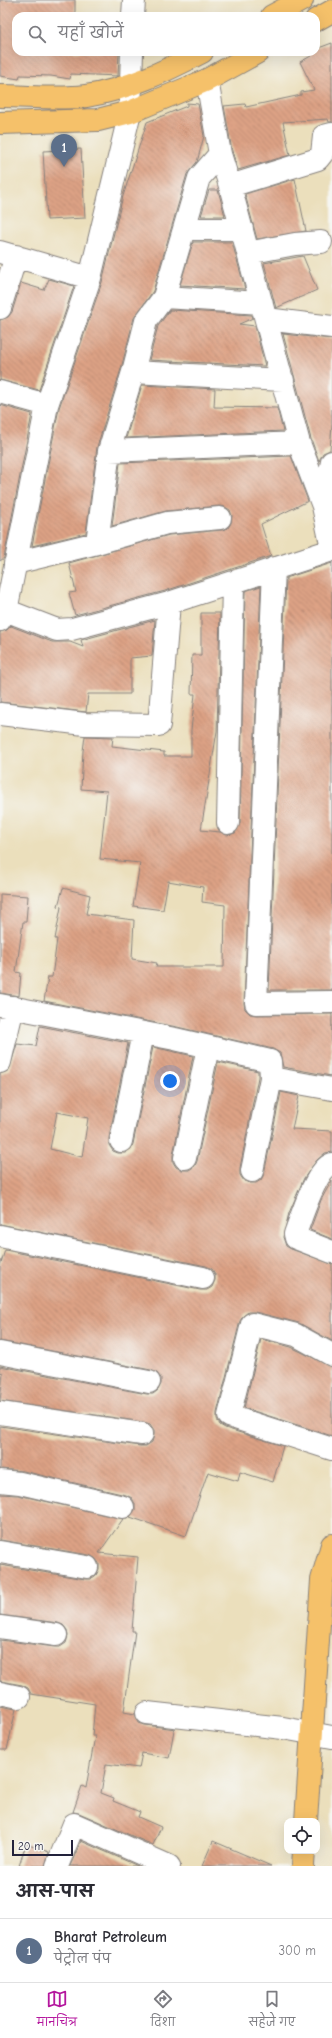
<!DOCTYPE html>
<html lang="hi">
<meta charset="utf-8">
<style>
:root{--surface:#fff;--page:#f2f2f3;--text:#2b2b33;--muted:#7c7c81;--line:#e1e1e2;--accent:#b5179e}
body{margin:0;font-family:"Comic Neue","Playpen Sans Deva",sans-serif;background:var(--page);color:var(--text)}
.controls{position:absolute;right:12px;bottom:12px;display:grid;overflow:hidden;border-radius:8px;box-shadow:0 4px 16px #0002}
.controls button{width:36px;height:36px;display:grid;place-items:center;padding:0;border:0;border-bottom:1px solid var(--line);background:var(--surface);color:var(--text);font:20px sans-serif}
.scale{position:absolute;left:12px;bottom:10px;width:61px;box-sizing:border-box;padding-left:4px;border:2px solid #22223b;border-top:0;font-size:11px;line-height:14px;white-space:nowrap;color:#22223b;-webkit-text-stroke:3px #f6f6f2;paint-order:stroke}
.you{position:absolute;left:170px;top:1081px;width:14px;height:14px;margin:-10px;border:3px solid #fff;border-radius:50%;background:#1a73e8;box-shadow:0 0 0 6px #1a73e833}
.badge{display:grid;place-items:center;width:26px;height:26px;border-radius:50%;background:var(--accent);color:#fff;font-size:13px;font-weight:700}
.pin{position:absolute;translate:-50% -33px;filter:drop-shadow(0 1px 2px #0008)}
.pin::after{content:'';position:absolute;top:21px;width:14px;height:12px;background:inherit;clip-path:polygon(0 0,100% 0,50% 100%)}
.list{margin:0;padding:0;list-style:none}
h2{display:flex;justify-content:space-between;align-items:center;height:52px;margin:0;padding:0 16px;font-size:17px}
h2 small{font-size:13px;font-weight:400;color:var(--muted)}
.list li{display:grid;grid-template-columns:26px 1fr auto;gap:12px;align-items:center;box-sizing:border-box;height:64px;padding:0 16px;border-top:1px solid var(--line)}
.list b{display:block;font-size:15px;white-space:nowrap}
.list p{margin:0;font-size:13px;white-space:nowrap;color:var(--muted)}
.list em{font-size:13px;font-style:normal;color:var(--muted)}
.icon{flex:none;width:22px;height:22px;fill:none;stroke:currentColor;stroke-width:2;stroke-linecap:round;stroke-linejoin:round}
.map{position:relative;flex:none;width:332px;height:1866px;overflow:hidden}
.search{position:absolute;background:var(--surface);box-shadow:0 4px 16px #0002;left:12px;right:12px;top:12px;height:44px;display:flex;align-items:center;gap:10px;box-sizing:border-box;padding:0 14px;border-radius:12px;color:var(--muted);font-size:15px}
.sheet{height:116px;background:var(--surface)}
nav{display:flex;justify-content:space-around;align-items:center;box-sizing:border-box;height:56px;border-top:1px solid var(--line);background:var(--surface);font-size:11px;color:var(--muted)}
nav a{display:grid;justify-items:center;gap:2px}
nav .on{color:var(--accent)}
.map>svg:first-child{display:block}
.building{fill:url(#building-back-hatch);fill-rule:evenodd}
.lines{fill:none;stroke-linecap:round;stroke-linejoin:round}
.minor-casing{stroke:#86807c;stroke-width:24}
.major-casing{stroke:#86807c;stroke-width:24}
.minor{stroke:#fff;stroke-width:22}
.major{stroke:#f5c16b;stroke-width:22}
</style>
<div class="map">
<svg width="332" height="1866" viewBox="0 0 332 1866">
<defs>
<pattern id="building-back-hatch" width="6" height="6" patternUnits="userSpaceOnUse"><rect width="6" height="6" fill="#dda285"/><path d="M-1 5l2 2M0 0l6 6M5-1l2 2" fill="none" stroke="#b3846e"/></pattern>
</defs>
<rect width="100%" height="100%" fill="#f6f6f2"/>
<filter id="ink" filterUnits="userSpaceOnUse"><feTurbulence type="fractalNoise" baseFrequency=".025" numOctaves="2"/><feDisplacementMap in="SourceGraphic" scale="8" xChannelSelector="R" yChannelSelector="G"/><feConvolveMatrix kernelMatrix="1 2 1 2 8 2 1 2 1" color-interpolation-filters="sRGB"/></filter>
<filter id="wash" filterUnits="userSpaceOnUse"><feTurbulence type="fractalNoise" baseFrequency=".012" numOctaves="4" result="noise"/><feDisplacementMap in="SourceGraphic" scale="16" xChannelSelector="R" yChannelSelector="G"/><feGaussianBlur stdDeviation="0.9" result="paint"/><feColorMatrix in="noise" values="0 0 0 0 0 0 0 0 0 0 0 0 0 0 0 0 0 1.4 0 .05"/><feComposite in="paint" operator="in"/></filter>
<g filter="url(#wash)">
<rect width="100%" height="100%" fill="#ebdfbc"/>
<g id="blocks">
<path class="building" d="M 0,0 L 75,0 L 75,16 L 16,16 L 16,52 L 119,52 L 118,76 L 71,74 L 70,79 L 51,76 L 20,75 L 19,79 L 0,76 Z
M 332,43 L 332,122 L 329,122 L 328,119 L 283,122 L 290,155 L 238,170 L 232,151 L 224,106 L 245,104 L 246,107 L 301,95 L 301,92 L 314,90 L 300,62 L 311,56 L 309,52 L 316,52 L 316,49 Z
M 187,103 L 198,104 L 204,136 L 197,162 L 187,174 L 153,291 L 134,318 L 121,369 L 97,447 L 86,533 L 32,546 L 59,408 L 102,282 L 123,196 L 147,122 L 187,106 Z
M 81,149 L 85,218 L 47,220 L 43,151 Z
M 295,179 L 306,231 L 257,239 L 245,194 Z
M 209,190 L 218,190 L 225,216 L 201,216 Z
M 193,242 L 232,242 L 245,289 L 180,285 Z
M 303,256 L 317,290 L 276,308 L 264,263 Z
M 49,279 L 74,286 L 39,390 L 0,380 L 0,320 L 8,317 L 12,312 L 21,283 L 44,290 Z
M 170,310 L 252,315 L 253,318 L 239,324 L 255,326 L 265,366 L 149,360 L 158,326 Z
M 283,334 L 332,339 L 332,425 L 330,450 L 323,453 L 319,461 L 311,439 Z
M 142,385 L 215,389 L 214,407 L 277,408 L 283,431 L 126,438 Z
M 0,405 L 32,414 L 4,558 L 0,561 Z
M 291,456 L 308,501 L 261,524 L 271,556 L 165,591 L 75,615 L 69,593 L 76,592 L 69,563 L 169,535 L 222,530 L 228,528 L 231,523 L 232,516 L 230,510 L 225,507 L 219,506 L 166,511 L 112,526 L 120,463 Z
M 332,563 L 332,990 L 269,990 L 286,578 Z
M 261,586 L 244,1003 L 245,1009 L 250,1014 L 256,1015 L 332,1014 L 331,1076 L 283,1067 L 280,1053 L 273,1049 L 177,1027 L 44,1001 L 48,977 L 52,977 L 57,939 L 55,939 L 61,907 L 58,906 L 63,888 L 90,895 L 86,914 L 134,920 L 132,959 L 157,963 L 156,967 L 224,967 L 225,905 L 202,902 L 203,887 L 168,881 L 163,910 L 133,906 L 140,863 L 100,859 L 107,791 L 81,789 L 83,751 L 85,736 L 113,737 L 112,746 L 164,752 L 164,756 L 191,756 L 191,730 L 195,694 L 191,694 L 192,655 L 201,655 L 201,613 L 220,613 L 217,731 L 201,830 L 220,832 L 227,835 L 235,833 L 240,823 L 245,591 Z
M 155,620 L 152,656 L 130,658 L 130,694 L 88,694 L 86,712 L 0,702 L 0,632 L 7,630 L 11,626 L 52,642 L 70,642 L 83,647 L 81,640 Z
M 0,894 L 28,896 L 26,922 L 23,922 L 16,972 L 21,973 L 19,996 L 0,993 Z
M 40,1026 L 128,1043 L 109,1138 L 109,1145 L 113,1151 L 118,1153 L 125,1153 L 131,1149 L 133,1144 L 153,1047 L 193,1056 L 173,1155 L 173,1162 L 176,1167 L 182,1170 L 189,1170 L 195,1166 L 197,1161 L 218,1062 L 258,1071 L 258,1077 L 240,1168 L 240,1175 L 244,1181 L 250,1183 L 256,1183 L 261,1180 L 264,1174 L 281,1092 L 299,1096 L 292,1129 L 332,1131 L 332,1152 L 325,1153 L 317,1160 L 304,1178 L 289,1213 L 283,1237 L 286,1246 L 291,1249 L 332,1264 L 332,1341 L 299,1323 L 255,1312 L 248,1312 L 243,1316 L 240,1321 L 217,1413 L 217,1420 L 220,1425 L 225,1428 L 283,1446 L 273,1482 L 240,1472 L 238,1481 L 208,1472 L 186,1536 L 130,1517 L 135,1510 L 135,1504 L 132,1498 L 126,1495 L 23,1471 L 0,1469 L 0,1426 L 140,1446 L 146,1446 L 152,1442 L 154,1435 L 154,1430 L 150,1424 L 144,1422 L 0,1401 L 3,1373 L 0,1372 L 0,1366 L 147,1394 L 153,1394 L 158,1390 L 161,1384 L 161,1378 L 157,1373 L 151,1370 L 0,1341 L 0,1266 L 5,1250 L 200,1290 L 207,1290 L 212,1287 L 215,1280 L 215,1274 L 212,1269 L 206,1266 L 0,1224 L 0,1074 L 9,1070 L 17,1044 L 36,1046 ZM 57,1112 L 88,1118 L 82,1157 L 50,1149 Z
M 332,1180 L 332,1239 L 310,1230 L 321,1200 Z
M 261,1339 L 291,1347 L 332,1367 L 332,1436 L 244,1408 Z
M 0,1494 L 18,1495 L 123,1519 L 99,1553 L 138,1557 L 132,1631 L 135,1631 L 124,1712 L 135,1714 L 139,1723 L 145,1725 L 176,1729 L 174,1730 L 169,1758 L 142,1753 L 139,1768 L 106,1764 L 101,1793 L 114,1798 L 113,1801 L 140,1812 L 138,1817 L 161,1827 L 153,1845 L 79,1813 L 73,1812 L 82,1786 L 86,1788 L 95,1736 L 92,1736 L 95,1704 L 31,1694 L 28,1688 L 22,1685 L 0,1681 L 0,1640 L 55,1647 L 60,1647 L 66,1643 L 68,1636 L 67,1630 L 63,1625 L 58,1623 L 0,1615 L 0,1565 L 85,1579 L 91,1579 L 96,1575 L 99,1569 L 99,1563 L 95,1558 L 89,1555 L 0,1540 Z
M 0,1706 L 16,1709 L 7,1750 L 0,1750 Z
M 81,1841 L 138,1866 L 70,1866 Z
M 213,1841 L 271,1866 L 202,1866 Z
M 26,1844 L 49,1852 L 45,1866 L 19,1866 Z"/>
</g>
</g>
<g filter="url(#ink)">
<use href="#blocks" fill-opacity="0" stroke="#86807c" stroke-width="1"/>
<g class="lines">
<defs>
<path id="minor" d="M 133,16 L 134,0
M 207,80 L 220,154 L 230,186 L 299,443 L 323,506 L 332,549
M 230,186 L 318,159 L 322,154 L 324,136 L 332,134
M 184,229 L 242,229
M 0,252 L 90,278
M 248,253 L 295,244 L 321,242
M 164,297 L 262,303
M 0,308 L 16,256
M 266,319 L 332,327
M 133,372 L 283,380
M 0,392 L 47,405
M 109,451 L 299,443
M 323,506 L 332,462
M 97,543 L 109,451 L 133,372 L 146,321 L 164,297 L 199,178 L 220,154
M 15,563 L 97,543 L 167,523 L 220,518
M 274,568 L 256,1003 L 332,1002
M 0,608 L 57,630 L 72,629 L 169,603 L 332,550
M 0,620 L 8,601 L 47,405 L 90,278 L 130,112 L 132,52
M 0,714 L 85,724 L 159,725 L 169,603
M 228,823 L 233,583
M 0,1005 L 175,1039 L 270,1061 L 271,1078 L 252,1171
M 0,1062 L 13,1007
M 271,1078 L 332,1089
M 121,1141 L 143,1033
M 185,1158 L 208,1047
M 332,1164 C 316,1169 301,1218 295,1234 L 296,1238 L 332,1252
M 0,1236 L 203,1278
M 0,1353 L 149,1382
M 332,1355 L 296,1335 L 252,1324 L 229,1416 L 332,1449
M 0,1413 L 142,1434
M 0,1481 L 20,1483 L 123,1507
M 0,1552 L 87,1567
M 0,1627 L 56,1635
M 0,1693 L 19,1697
M 147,1713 L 283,1728 L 332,1737
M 57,1866 L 74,1824 L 169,1866"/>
<path id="major" d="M 272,16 L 302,0
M 316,20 L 332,11
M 0,96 C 28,96 58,100 86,96 C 126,90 166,71 202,52
M 0,123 L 98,120 L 130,112 L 207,80 L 258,52
M 306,1821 L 322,1580 L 332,1545
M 303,1866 L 304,1851"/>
</defs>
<use href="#minor" class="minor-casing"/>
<use href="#major" class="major-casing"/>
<use href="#minor" class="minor"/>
<use href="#major" class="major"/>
</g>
</g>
</svg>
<div class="controls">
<button><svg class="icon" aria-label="locate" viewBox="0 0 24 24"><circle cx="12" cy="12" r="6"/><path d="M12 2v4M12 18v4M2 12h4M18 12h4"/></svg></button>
</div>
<div class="scale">20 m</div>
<div class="you"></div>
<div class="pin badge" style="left:64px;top:167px;background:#5c6f8a">1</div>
<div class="search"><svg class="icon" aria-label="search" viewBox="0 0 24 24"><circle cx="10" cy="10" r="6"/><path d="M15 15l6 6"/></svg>यहाँ खोजें</div>
</div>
<section class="sheet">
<h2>आस-पास<small></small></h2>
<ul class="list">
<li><span class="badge" style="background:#5c6f8a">1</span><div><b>Bharat Petroleum</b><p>पेट्रोल पंप</p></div><em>300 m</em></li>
</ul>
</section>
<nav>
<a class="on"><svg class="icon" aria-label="map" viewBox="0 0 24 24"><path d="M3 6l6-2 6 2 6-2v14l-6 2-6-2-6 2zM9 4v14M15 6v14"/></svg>मानचित्र</a>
<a><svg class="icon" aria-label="directions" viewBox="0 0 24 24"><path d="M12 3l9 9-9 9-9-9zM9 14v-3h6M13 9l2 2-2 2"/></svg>दिशा</a>
<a><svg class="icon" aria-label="saved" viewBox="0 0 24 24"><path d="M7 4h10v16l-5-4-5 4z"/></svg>सहेजे गए</a>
</nav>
